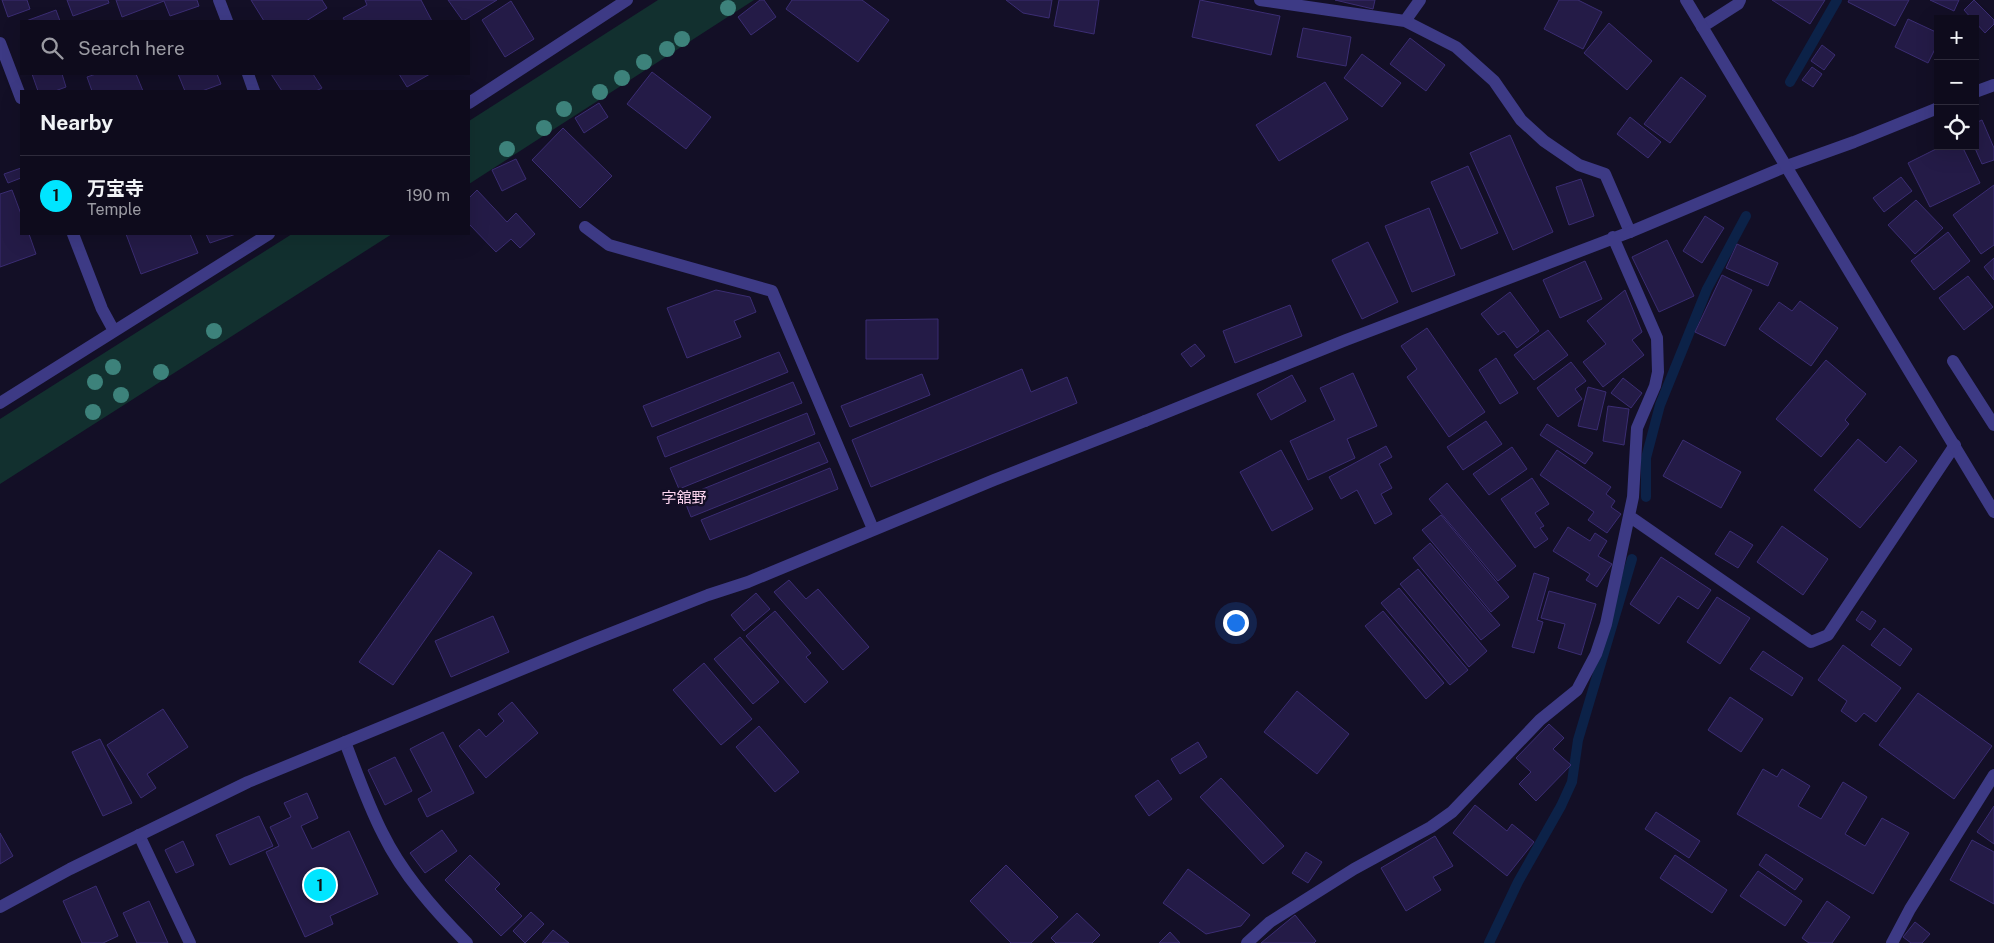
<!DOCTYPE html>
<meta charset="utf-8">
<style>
:root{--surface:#0e0b1c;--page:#1c1929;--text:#f1f3f6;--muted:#9b9ba3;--line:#2e2b3b;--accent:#00e5ff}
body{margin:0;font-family:"Public Sans","Noto Sans JP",sans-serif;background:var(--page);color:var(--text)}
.controls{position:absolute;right:15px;top:15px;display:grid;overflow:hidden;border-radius:0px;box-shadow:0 5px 20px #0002}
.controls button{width:45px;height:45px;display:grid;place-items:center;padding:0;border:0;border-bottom:1px solid var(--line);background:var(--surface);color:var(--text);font:25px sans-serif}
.you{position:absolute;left:1235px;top:622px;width:18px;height:18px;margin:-12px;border:4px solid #fff;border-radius:50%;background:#1a73e8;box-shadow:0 0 0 8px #1a73e833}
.badge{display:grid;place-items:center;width:32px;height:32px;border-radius:50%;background:var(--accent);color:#111;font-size:16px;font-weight:700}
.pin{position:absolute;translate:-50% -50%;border:2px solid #fff;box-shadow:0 1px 5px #0006}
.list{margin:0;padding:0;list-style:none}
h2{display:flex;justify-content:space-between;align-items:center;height:65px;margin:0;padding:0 20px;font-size:21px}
h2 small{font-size:16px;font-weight:400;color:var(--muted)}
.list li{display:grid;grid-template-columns:32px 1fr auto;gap:15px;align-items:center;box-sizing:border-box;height:80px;padding:0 20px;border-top:1px solid var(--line)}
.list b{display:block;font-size:19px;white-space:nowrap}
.list p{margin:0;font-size:16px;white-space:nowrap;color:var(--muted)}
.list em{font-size:16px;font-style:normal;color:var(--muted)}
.icon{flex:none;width:28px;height:28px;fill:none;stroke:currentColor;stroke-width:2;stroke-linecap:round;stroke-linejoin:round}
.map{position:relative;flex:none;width:1994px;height:943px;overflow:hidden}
.search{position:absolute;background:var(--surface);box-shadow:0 5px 20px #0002;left:20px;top:20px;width:450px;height:55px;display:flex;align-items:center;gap:12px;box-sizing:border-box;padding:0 18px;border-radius:0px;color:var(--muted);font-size:19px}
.panel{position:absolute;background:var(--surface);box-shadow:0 5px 20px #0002;left:20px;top:90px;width:450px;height:145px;border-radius:0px}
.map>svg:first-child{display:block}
.green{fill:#12302f}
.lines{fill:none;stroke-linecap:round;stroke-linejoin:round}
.stream{stroke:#0c2248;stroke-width:10}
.building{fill:#241b47;stroke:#3b2d73}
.service{stroke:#3d3a85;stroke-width:12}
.minor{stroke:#3d3a85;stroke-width:12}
.tertiary{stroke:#3d3a85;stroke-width:12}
.tree{fill:#3d827b}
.labels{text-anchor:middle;stroke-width:5;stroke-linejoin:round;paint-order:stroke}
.quarter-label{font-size:15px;fill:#ffd6f0;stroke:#130f26}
</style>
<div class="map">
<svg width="1994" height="943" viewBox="0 0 1994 943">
<rect width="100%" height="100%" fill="#130f26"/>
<path class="green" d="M 658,0 L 754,0 L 469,184 L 469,121 Z
M 292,234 L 392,234 L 0,484 L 0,419 Z"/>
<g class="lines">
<path class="stream" d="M 1790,82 L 1837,0
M 1646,497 L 1646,458 L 1660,405 L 1707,289 L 1746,216
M 1489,943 L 1518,882 L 1561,806 L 1572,782 L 1578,740 L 1632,559"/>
</g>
<path class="building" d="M 2,0 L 27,0 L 30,9 L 8,17 Z
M 67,0 L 108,0 L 109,3 L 73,16 Z
M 116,0 L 197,0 L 199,6 L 170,16 L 164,1 L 122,17 Z
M 251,0 L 322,0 L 327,8 L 306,21 L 264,21 Z
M 365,0 L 421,0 L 432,21 L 345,21 L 343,18 L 367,5 Z
M 448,0 L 497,0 L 463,21 Z
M 760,0 L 764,0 L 776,17 L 751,35 L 738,17 Z
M 792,0 L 862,0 L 889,20 L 858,62 L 786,9 Z
M 1006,0 L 1052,0 L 1049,18 L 1023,13 Z
M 1059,0 L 1099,0 L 1094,34 L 1054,26 Z
M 1200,0 L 1280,16 L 1271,55 L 1192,37 Z
M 1335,0 L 1375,0 L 1373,9 Z
M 1559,0 L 1578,0 L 1602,12 L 1583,49 L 1544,29 Z
M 1772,0 L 1825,0 L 1810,24 Z
M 1849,0 L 1909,0 L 1895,26 L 1848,2 Z
M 1930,0 L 1959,0 L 1954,11 Z
M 1974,0 L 1994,20 L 1994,24 L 1985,33 L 1975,22 L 1975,19 L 1972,19 L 1964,10 Z
M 511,1 L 534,39 L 505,57 L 482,20 Z
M 56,10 L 60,21 L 26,21 Z
M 1908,19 L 1938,33 L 1938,43 L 1928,63 L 1895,47 Z
M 1609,23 L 1652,61 L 1627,90 L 1584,53 Z
M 1303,28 L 1351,37 L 1346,66 L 1297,57 Z
M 1410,38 L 1445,65 L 1426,91 L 1390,64 Z
M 1822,45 L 1835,55 L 1824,70 L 1811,61 Z
M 1362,54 L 1401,83 L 1382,107 L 1344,78 Z
M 1812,67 L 1822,74 L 1813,87 L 1802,80 Z
M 652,72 L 711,117 L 686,149 L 627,104 Z
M 32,74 L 62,74 L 66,87 L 55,91 L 38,91 Z
M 96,74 L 136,74 L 143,91 L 92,91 L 87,77 Z
M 178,74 L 217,74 L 221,84 L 202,91 L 185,91 Z
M 271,74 L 313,74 L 322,88 L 316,91 L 282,91 Z
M 399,74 L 430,74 L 407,87 Z
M 1681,77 L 1706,96 L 1670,143 L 1644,124 Z
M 1325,82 L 1348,119 L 1279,161 L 1256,125 Z
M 599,103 L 608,117 L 584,133 L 575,118 Z
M 1630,117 L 1661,142 L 1648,158 L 1617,134 Z
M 1982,120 L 1994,148 L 1994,160 L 1982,164 L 1974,146 L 1975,123 Z
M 563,128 L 612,176 L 580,208 L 532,160 Z
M 1510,135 L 1553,232 L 1513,250 L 1470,153 Z
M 1942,146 L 1962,146 L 1980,183 L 1930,207 L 1908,163 Z
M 516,159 L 526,179 L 502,191 L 492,170 Z
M 1468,166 L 1498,233 L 1461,249 L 1431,182 Z
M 21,168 L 21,178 L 8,183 L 4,174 Z
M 1901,177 L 1912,191 L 1884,212 L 1873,198 Z
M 1581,179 L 1594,216 L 1569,225 L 1556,187 Z
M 1994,185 L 1994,245 L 1981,254 L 1953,215 Z
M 12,190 L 21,214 L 21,234 L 29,234 L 36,254 L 0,267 L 0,194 Z
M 477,190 L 507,222 L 516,213 L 535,234 L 520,248 L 511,239 L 496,252 L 469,224 L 469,198 Z
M 1916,200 L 1943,228 L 1915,254 L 1888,225 Z
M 1429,208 L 1455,275 L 1412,292 L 1385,226 Z
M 1705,216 L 1724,228 L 1702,263 L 1683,251 Z
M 1948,232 L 1970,261 L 1934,290 L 1911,261 Z
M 126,234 L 190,234 L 198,253 L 141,274 Z
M 206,234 L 236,234 L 210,243 Z
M 1667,240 L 1694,296 L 1659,312 L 1632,257 Z
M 1368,242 L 1398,302 L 1362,319 L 1332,260 Z
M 1737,244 L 1778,263 L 1768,286 L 1726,268 Z
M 1994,258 L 1994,280 L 1984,267 Z
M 1585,261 L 1602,299 L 1560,318 L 1543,280 Z
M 1722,275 L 1752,290 L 1725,346 L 1695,332 Z
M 1968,276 L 1993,307 L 1964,330 L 1939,298 Z
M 716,290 L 750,297 L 756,312 L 734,321 L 741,337 L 687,358 L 667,308 Z
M 1625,290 L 1642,332 L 1632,340 L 1644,355 L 1603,387 L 1583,362 L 1606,344 L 1587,321 Z
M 1510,292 L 1539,331 L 1517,348 L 1504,331 L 1498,335 L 1481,314 Z
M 1800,301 L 1838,328 L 1811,366 L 1759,329 L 1779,302 L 1792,311 Z
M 1290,305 L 1302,336 L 1235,363 L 1223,331 Z
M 938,319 L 938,359 L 866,359 L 866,320 Z
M 1427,328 L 1485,412 L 1449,437 L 1407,377 L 1417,369 L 1401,346 Z
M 1548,330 L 1568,355 L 1534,380 L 1514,355 Z
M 1195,344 L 1205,356 L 1191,367 L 1181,354 Z
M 779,352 L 788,372 L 652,427 L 643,406 Z
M 1496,358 L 1518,393 L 1500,404 L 1479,370 Z
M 1826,360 L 1866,394 L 1845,420 L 1849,424 L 1821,457 L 1776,419 Z
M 1571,362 L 1586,381 L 1575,389 L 1582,399 L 1558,417 L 1537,388 Z
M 1022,369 L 1031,392 L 1067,377 L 1077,403 L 871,487 L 852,440 Z
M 1353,373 L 1377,426 L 1347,439 L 1355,458 L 1308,480 L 1290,441 L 1335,420 L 1320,388 Z
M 922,374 L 930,395 L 850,427 L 841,406 Z
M 1292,375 L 1306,401 L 1271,420 L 1257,394 Z
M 1623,378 L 1642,393 L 1631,408 L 1611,393 Z
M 793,382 L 802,403 L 665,457 L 657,437 Z
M 1588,387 L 1606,392 L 1597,430 L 1578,426 Z
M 1608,406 L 1629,409 L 1624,445 L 1603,441 Z
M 807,413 L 815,434 L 679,489 L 670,468 Z
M 1486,421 L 1502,444 L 1463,470 L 1447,447 Z
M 1547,424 L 1593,453 L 1585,464 L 1540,435 Z
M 1858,439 L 1886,463 L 1900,446 L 1917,461 L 1860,528 L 1814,490 Z
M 1683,440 L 1741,472 L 1721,508 L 1663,476 Z
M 819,442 L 828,462 L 691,517 L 683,497 Z
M 1386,446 L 1392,457 L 1379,464 L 1392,488 L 1381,494 L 1392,514 L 1375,524 L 1357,490 L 1341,499 L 1329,477 Z
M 1512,447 L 1527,469 L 1489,495 L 1473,474 Z
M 1281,450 L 1313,509 L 1272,531 L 1240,472 Z
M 1557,450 L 1611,487 L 1606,494 L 1615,501 L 1611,507 L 1621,514 L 1607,533 L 1588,520 L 1594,512 L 1540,475 Z
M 830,468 L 838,489 L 710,540 L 701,520 Z
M 1532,478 L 1549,504 L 1535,513 L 1544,526 L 1540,528 L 1548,539 L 1535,548 L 1501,499 Z
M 1447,483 L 1516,566 L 1498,581 L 1429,499 Z
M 1441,515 L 1509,597 L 1491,612 L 1422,530 Z
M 1782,526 L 1828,559 L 1803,595 L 1757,562 Z
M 1568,527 L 1590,541 L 1595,533 L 1607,541 L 1598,556 L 1612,564 L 1597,587 L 1586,580 L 1590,574 L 1553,551 Z
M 1730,531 L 1753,545 L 1738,568 L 1715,554 Z
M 1430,543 L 1500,625 L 1481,640 L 1413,558 Z
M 439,550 L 472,573 L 393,685 L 359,662 Z
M 1661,557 L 1711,590 L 1698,609 L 1678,596 L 1659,624 L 1630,604 Z
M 1418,569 L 1487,651 L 1469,667 L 1400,584 Z
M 1534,573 L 1549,578 L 1537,620 L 1543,622 L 1534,653 L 1512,647 Z
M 789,580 L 806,599 L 818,589 L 869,647 L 843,670 L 774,592 Z
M 1399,588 L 1468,670 L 1450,685 L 1381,603 Z
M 1549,591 L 1596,604 L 1581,655 L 1558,648 L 1565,624 L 1541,618 Z
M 756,593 L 770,609 L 744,631 L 731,615 Z
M 1717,597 L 1750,618 L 1720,664 L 1687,642 Z
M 775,611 L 811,653 L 806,657 L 828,682 L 805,703 L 746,636 Z
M 1383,611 L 1444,683 L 1426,699 L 1365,626 Z
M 1862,611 L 1876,621 L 1870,630 L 1856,620 Z
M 493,616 L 509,652 L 451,677 L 435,641 Z
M 1884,628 L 1912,649 L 1900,666 L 1871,645 Z
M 740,637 L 779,682 L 753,704 L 714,659 Z
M 1843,645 L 1901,688 L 1876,722 L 1864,713 L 1856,722 L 1841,711 L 1847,701 L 1818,680 Z
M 1763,651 L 1803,678 L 1792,696 L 1750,669 Z
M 704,663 L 752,719 L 721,745 L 673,690 Z
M 1297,691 L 1349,734 L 1317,774 L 1264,732 Z
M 1918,693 L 1992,746 L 1954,799 L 1879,745 Z
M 1730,697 L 1763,719 L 1741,752 L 1708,730 Z
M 512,702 L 538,733 L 486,778 L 459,746 L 479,729 L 486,737 L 504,721 L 498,714 Z
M 163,709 L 188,747 L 147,774 L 156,788 L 141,798 L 107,745 Z
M 1549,724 L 1564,738 L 1553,749 L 1571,765 L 1536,801 L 1519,784 L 1531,772 L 1516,758 Z
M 759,726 L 799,772 L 775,792 L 736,747 Z
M 443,732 L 474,793 L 427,817 L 418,799 L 432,791 L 410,749 Z
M 100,739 L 132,803 L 103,816 L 72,752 Z
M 1198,742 L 1207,757 L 1180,774 L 1171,759 Z
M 395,757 L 412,791 L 385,805 L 368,770 Z
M 1763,769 L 1777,777 L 1782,769 L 1810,786 L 1798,806 L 1821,819 L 1843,782 L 1867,797 L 1845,834 L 1865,846 L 1882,818 L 1909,833 L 1873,894 L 1737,814 Z
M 1221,778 L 1284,846 L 1263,864 L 1200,797 Z
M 1158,780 L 1172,799 L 1149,816 L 1135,796 Z
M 307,793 L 318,818 L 301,826 L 312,849 L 349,831 L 378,894 L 330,916 L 333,924 L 305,937 L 266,852 L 279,846 L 270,827 L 291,817 L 284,803 Z
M 1475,805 L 1507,831 L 1512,824 L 1534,842 L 1507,876 L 1453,833 Z
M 1994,806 L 1994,844 L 1977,832 Z
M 1656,812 L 1700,841 L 1689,858 L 1645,829 Z
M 259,816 L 273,846 L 230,865 L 216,835 Z
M 442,830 L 457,851 L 425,873 L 410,853 Z
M 0,833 L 13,856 L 0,864 Z
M 1435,836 L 1453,866 L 1433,877 L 1441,890 L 1406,911 L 1381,868 Z
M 1972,840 L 1994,852 L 1994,904 L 1950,880 Z
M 183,841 L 194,865 L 176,873 L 165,850 Z
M 1306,852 L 1322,862 L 1308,883 L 1292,873 Z
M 1766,854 L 1803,879 L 1795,890 L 1759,865 Z
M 470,855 L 500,884 L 495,889 L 522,916 L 501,936 L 445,880 Z
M 1675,855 L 1727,890 L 1712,913 L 1660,878 Z
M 1006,865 L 1058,917 L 1031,943 L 1011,943 L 970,901 Z
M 1188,869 L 1250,915 L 1241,926 L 1206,934 L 1163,903 Z
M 1758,871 L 1802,901 L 1785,926 L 1740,896 Z
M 96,886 L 118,936 L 103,943 L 82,943 L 63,901 Z
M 149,901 L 168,943 L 137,943 L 123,913 Z
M 1827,901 L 1850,917 L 1832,943 L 1809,943 L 1802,938 Z
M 531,912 L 544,924 L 525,943 L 513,931 Z
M 1077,913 L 1100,935 L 1092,943 L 1056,943 L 1051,938 Z
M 1295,915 L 1316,941 L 1314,943 L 1261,943 Z
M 1915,922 L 1930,934 L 1922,943 L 1911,943 L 1903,937 Z
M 553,930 L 569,943 L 542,943 Z
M 1170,932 L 1180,943 L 1159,943 Z"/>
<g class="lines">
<path class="service" d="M 1260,0 L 1405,21 L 1456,47 L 1494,81 L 1521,120 L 1544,141 L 1579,165 L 1605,174 L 1630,232
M 1405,21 L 1420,0
M 1702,27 L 1738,4 L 1740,0"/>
<path class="minor" d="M 219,0 L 227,21
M 0,43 L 21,98
M 248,74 L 254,91
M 1975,92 L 1994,85
M 469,103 L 627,0
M 585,227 L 609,245 L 772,291 L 873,529
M 73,234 L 102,309 L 114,331
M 1953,361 L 1994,425
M 0,403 L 269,234
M 1145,421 L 1346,340 L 1630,232 L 1787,166 L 1854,142 L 1938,108
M 1629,516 L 1811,642 L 1828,635 L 1955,445
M 345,742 C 357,773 368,805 383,834 C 403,875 435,911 467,943
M 139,835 L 190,943
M 1247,943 L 1270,922 L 1354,869 L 1431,827 L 1452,812 L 1540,720 L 1577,690 L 1596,654 L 1606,624 L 1633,497 L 1637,428 L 1655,386 L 1658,372 L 1657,338 L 1613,237
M 1892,943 L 1910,909 L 1994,775"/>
<path class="tertiary" d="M 1686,0 L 1994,512
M 0,907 L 70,869 L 248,782 L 586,643 L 708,595 L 748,582 L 994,480 L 1145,421"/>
</g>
<g class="tree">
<circle cx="728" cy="8" r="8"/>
<circle cx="682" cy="39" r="8"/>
<circle cx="667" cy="49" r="8"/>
<circle cx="644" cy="62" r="8"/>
<circle cx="622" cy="78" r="8"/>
<circle cx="600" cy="92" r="8"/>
<circle cx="564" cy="109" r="8"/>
<circle cx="544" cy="128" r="8"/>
<circle cx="507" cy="149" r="8"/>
<circle cx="214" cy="331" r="8"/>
<circle cx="113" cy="367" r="8"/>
<circle cx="161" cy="372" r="8"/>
<circle cx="95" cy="382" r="8"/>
<circle cx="121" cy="395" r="8"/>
<circle cx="93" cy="412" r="8"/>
</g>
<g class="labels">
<g class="quarter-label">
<text x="684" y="503">字舘野</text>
</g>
</g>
</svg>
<div class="controls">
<button>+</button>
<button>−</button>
<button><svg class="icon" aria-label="locate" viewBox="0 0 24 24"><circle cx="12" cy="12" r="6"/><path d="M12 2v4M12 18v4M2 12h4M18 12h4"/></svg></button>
</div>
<div class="you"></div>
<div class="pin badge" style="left:320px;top:885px">1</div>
<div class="search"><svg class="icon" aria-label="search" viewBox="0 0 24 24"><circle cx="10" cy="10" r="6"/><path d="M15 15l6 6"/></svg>Search here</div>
<section class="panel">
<h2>Nearby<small></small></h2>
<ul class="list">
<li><span class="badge">1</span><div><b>万宝寺</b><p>Temple</p></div><em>190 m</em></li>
</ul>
</section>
</div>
